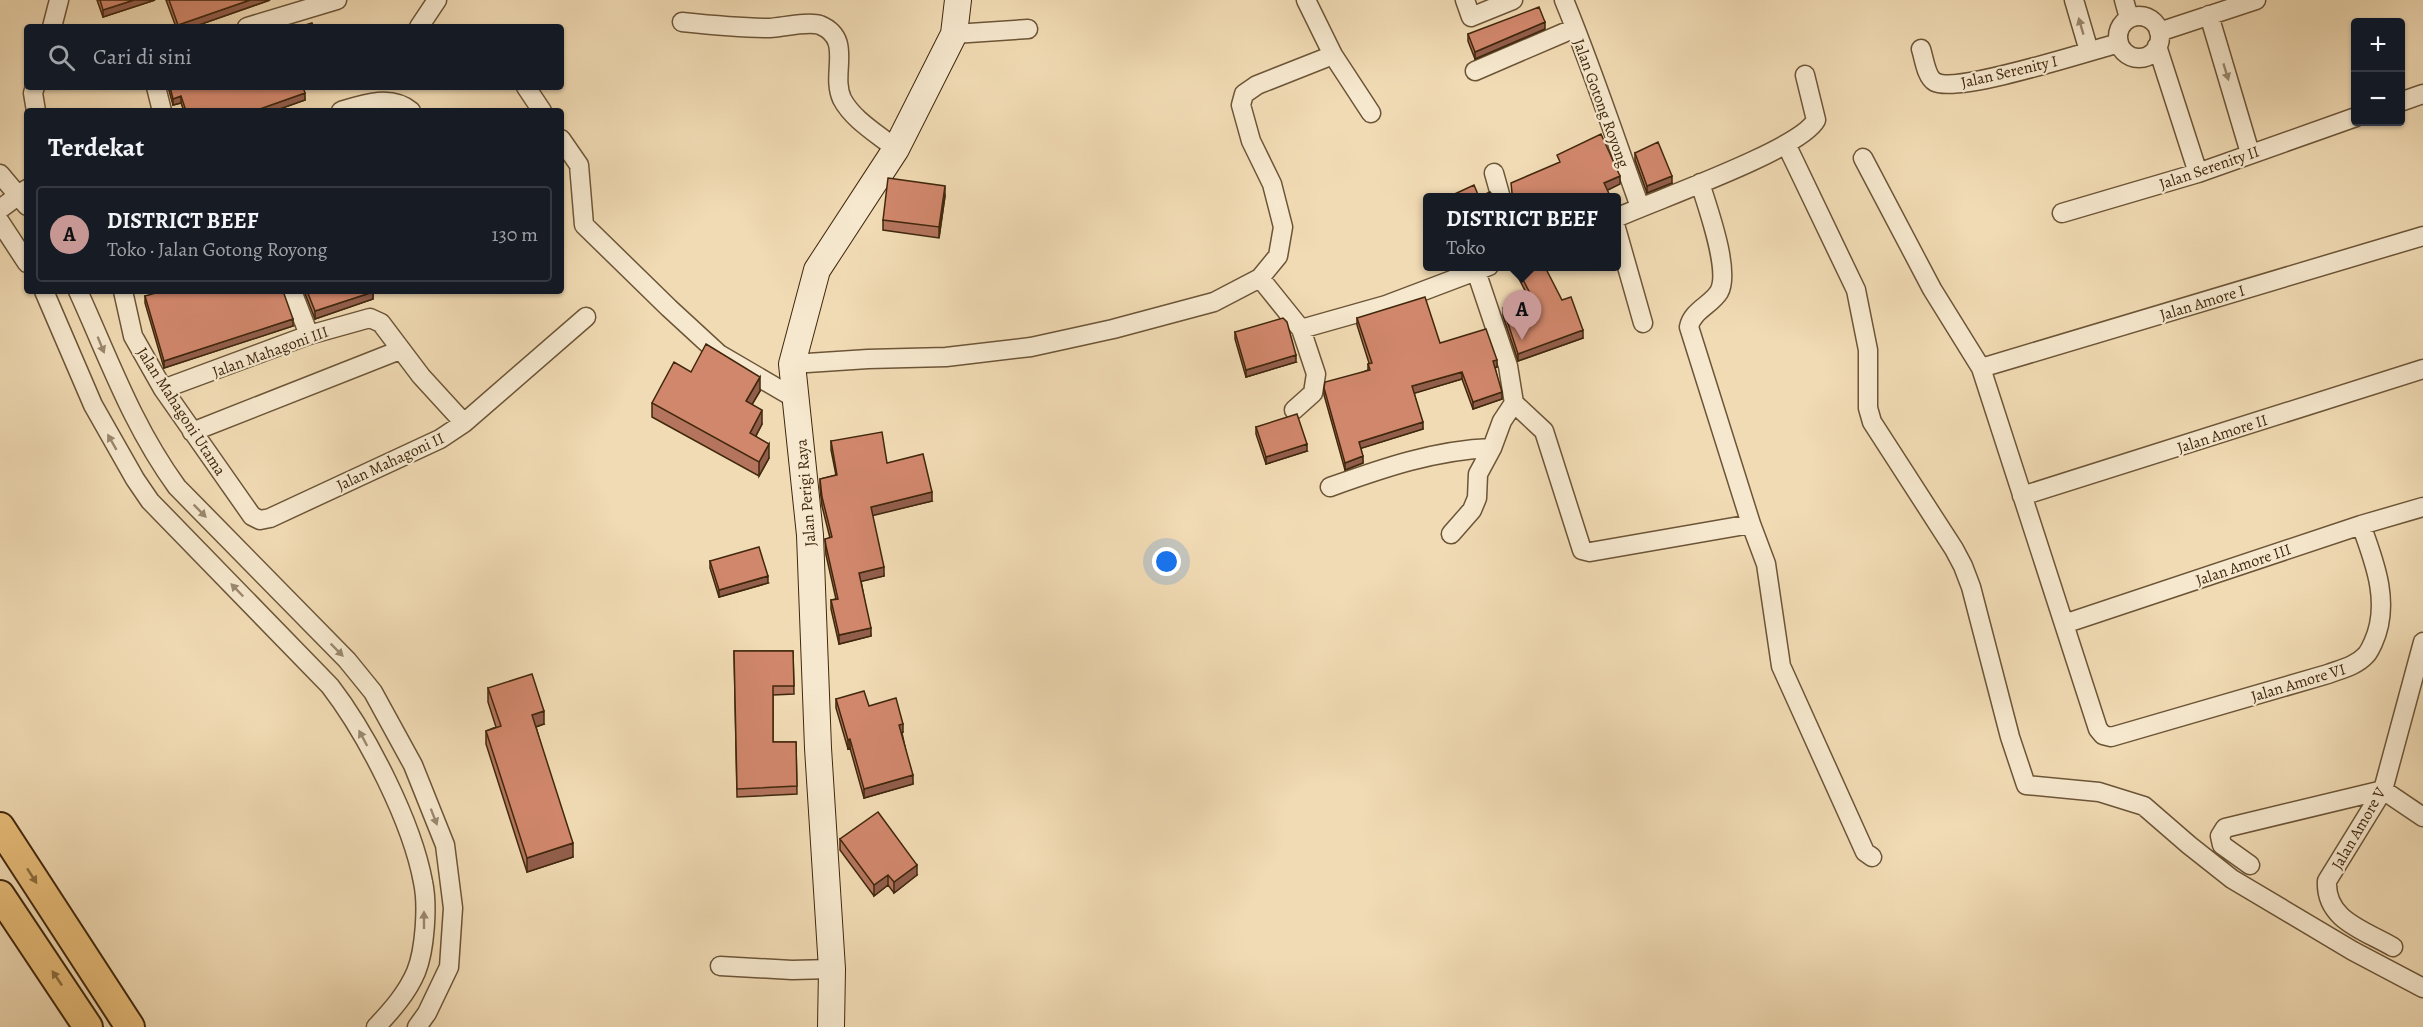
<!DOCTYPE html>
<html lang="id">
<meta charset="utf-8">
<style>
:root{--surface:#171b24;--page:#20242c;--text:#f1f3f6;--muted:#9ea1a6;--line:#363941;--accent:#c59692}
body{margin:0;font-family:Alegreya,serif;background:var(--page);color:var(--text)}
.controls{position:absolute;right:18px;top:18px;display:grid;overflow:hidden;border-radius:6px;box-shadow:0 2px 4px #0004}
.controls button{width:54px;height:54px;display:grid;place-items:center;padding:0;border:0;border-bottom:2px solid var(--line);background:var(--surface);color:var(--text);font:30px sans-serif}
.you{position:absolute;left:1167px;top:562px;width:21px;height:21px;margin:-15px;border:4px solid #fff;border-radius:50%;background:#1a73e8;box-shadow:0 0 0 9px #1a73e833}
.badge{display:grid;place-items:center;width:39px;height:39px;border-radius:50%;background:var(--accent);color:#111;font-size:20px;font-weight:700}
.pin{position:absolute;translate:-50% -50px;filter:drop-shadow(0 2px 3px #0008)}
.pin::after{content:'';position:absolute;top:32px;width:21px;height:18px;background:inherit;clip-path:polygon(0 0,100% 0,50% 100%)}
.popup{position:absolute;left:1423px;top:193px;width:198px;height:78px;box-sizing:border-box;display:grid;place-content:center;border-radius:6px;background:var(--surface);filter:drop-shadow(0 2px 4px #0005);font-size:20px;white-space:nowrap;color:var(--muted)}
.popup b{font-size:22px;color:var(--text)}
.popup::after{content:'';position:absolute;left:50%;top:100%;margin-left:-12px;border:12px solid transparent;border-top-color:var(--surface)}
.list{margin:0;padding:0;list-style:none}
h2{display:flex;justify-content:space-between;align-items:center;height:78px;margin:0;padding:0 24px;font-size:26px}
h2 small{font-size:20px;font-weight:400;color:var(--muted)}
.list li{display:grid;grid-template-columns:39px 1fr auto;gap:18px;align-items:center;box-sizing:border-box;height:96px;margin:0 12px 12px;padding:0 12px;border:2px solid var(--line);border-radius:6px}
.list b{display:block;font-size:22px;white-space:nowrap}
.list p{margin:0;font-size:20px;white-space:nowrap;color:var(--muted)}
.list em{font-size:20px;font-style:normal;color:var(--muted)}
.icon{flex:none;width:33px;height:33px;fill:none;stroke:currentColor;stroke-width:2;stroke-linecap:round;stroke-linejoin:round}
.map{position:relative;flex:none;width:2423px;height:1027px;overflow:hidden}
.search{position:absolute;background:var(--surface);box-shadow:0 2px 4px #0004;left:24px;top:24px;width:540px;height:66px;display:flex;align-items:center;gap:15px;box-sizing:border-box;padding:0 21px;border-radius:6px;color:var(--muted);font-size:22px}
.panel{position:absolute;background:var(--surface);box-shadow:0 2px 4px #0004;left:24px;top:108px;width:540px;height:186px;border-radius:6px}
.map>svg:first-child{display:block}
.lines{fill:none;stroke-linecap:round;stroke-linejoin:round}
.street-casing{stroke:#6c5537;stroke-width:21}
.secondary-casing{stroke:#40280d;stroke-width:28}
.primary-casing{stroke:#40280d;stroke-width:32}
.street{stroke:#f6e8ce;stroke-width:18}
.secondary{stroke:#f6e8ce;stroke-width:26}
.primary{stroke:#e8be7a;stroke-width:28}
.wall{fill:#b4745d;stroke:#40280d;stroke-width:1.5}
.shaded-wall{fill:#925e4c;stroke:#40280d;stroke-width:1.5}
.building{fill:#d1876c;stroke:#40280d;stroke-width:1.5}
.oneway{fill:#9b886e}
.oneway2{fill:#8c6c3e}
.labels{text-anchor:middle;stroke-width:4.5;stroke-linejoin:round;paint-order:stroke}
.street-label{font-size:16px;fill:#40280d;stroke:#f6e8ce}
</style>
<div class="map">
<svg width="2423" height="1027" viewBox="0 0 2423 1027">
<rect width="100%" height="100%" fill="#f1dbb4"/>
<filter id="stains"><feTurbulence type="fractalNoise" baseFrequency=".00333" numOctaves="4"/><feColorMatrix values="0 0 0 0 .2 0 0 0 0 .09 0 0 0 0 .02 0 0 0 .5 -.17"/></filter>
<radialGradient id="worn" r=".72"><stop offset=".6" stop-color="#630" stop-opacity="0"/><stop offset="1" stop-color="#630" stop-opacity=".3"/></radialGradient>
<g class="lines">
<defs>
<path id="street" d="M 1306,0 L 1333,55 L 1371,113
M 1465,0 L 1471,17 L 1513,0
M 1564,0 C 1592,68 1615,138 1640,207
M 2074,0 L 2089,51
M 2124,0 L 2129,18
M 2209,15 L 2250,153
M2118 37a21 21 0 1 1 42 0a21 21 0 1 1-42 0Z
M 682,22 C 711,25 741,28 770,28 C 783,27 809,21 820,25 C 854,39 830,73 842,99 C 853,120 878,134 896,149
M 52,27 L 59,0
M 247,27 L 337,0
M 419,27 L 437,0
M 2159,32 L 2256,0
M 954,34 L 1028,29
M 2157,46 L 2198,173
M 1921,49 C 1924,58 1926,77 1935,82 C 1957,94 2089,51 2119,43
M 1475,71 L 1575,28
M 35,87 L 33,93 L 36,111
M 156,87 L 162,111
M 526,87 L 542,111
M 2400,102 L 2423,94
M 341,111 C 363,104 391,94 411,111
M 561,139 L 579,165 L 584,225 L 669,308 L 719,354 L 796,399
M 1786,144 L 1856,290 L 1868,350 L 1868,408 L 1872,422 L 1954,549 L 1963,566 L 1971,587 L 2010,737 L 2026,785 L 2099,792 L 2144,806 L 2189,845 L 2232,879 L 2353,951 L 2423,988
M 1863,158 L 1932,289 L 1981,368 L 2098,729 L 2103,735 L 2111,737 L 2328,674 C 2341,669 2356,666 2366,655 C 2369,652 2371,647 2373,643 C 2391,604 2375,563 2361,525
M 1494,173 L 1501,198
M 0,174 L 27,206
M 1700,183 C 1707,206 1731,271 1719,292 C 1711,305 1692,311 1689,327 L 1751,524
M 0,209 L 27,189
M 2062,213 L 2198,173 L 2356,117
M 1616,218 C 1655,200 1800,150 1816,120 L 1805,75
M 0,222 L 27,263
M 1616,228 L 1643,323
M 1260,278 L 1301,329
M 44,291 L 93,405 L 135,479 L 150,501 L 330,686 C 367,734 412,822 423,882 C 428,905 425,950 416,972 C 407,993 392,1010 376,1027
M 78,291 C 109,359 132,425 177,487 L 347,660 L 373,692 L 413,765 L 445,845 L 453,908 L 449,967 L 427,1013 L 417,1027
M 123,291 L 133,336 L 163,389 L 252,516 L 260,520 L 270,518 L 440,439 L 464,423 L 421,376 L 381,323 L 370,318 L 309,335 L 163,389
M 292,291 L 309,335
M 792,364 L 868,359 L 946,357 L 1031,347 L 1113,329 L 1214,302 L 1260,278 L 1278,256 L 1283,227 L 1272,184 L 1251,141 L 1241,105 L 1244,94 L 1257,85 L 1333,55
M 1981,368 L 2423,236
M 1514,403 L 1544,431 L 1582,550 L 1590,552 L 1751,524 L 1766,564 L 1781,666 L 1865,852 L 1872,857
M 1294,410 L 1313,393 L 1316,374 L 1301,329 L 1386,305 L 1489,266
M 464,423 L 586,317
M 192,432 L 400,350
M 1330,487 C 1383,468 1435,450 1492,448
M 2022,496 L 2423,369
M 1451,534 L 1472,510 L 1477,498 L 1478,474 L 1492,448 L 1502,421 L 1514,403 L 1508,366 L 1476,271
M 2064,624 L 2361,525 L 2423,507
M 2250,865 L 2222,845 L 2220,836 L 2225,828 L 2383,790 L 2423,817
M 2393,947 C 2364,930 2325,920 2327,881 L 2383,790 L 2423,642
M 720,966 L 792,970 L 832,969"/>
<path id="secondary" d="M 831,1027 L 832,969 L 818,748 L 810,535 L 792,364 L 817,270 L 896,149 L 954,34 L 958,0"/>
<path id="primary" d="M 0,827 L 130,1027
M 0,895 L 88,1027"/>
</defs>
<use href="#street" class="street-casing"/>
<use href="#secondary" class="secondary-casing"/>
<use href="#primary" class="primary-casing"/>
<use href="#street" class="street"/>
<use href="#secondary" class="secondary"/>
<use href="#primary" class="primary"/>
</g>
<path class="wall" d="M 97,0 L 155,0 L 103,17 Z
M 166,0 L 270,0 L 193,27 L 176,27 Z
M 1545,29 L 1475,59 L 1468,41 L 1468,34 Z
M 168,87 L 303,87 L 305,100 L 274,111 L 184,111 L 181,103 L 173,105 Z
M 1635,153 L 1672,183 L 1647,193 L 1635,160 Z
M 945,196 L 939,238 L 883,230 L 883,220 Z
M 1517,268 L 1562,300 L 1583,338 L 1518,361 L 1503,316 L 1503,308 L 1530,300 L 1517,275 Z
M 304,291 L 373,291 L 373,299 L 315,319 Z
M 145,296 L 293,326 L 164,368 L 145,303 Z
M 1357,318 L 1440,343 L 1497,367 L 1495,368 L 1502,399 L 1473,409 L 1462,379 L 1414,393 L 1423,429 L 1361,448 L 1363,463 L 1345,470 L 1324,395 L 1324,388 L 1368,370 L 1368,364 L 1369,363 L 1357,325 Z
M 1235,332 L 1296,362 L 1246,377 L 1235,339 Z
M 691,372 L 760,391 L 752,404 L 762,424 L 756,436 L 769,458 L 759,476 L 652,417 L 652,403 Z
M 1256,427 L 1307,451 L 1266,464 L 1256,434 Z
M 831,441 L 887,463 L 932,501 L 872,515 L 884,576 L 861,581 L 871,636 L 839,644 L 831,609 L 831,600 L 836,599 L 826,555 L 825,539 L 830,538 L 822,506 L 820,488 L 820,479 L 836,475 L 831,450 Z
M 710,561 L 768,583 L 719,597 L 710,568 Z
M 734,651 L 793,651 L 794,694 L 773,695 L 773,742 L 796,742 L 797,794 L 737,797 Z
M 488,688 L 544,724 L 536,727 L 573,857 L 527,872 L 486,744 L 486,731 L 496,727 L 488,702 Z
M 836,699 L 869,706 L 903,732 L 902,733 L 913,784 L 864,798 L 850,748 L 848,749 L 836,708 Z
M 840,839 L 917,875 L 894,893 L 888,885 L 874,896 L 840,850 Z"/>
<path class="shaded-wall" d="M 134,0 L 155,0 L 103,17 L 103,10 Z
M 250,0 L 270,0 L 193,27 L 178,27 L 178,25 Z
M 1545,22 L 1545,29 L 1475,59 L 1475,52 Z
M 305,93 L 305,100 L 274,111 L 254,111 Z
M 181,96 L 181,103 L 173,105 L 173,99 Z
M 1620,176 L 1620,184 L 1604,192 L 1604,183 Z
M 1672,176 L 1672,183 L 1647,193 L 1647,186 Z
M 945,186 L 945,196 L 939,238 L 939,227 Z
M 373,292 L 373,299 L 315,319 L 315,311 Z
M 293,319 L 293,326 L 164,368 L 164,361 Z
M 1583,330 L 1583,338 L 1518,361 L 1518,354 Z
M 1296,355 L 1296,362 L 1246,377 L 1246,370 Z
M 1497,360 L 1497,367 L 1493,368 L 1493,361 Z
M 1462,372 L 1462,379 L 1412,394 L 1412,386 Z
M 760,377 L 760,391 L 746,415 L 746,401 Z
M 1502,392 L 1502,399 L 1473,409 L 1473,402 Z
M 762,410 L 762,424 L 750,447 L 750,433 Z
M 1423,422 L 1423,429 L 1359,449 L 1359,442 Z
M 769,444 L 769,458 L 759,476 L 759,462 Z
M 1307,444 L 1307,451 L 1266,464 L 1266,457 Z
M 1363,456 L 1363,463 L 1345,470 L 1345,463 Z
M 932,492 L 932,501 L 871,516 L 871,507 Z
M 884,567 L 884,576 L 859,582 L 859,573 Z
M 768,576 L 768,583 L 719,597 L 719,590 Z
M 871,628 L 871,636 L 839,644 L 839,635 Z
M 544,711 L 544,724 L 532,728 L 532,715 Z
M 903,724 L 903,732 L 899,734 L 899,725 Z
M 850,739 L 850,748 L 848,749 L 848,740 Z
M 913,775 L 913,784 L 864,798 L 864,789 Z
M 573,843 L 573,857 L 527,872 L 527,858 Z
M 917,865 L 917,875 L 894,893 L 894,882 Z
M 888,875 L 888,885 L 874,896 L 874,885 Z"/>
<path class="building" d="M 100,0 L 134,0 L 103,10 Z
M 169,0 L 250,0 L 178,25 Z
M 1539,7 L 1545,22 L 1475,52 L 1468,34 Z
M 312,23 L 314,27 L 299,27 Z
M 170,87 L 303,87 L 305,93 L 254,111 L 186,111 L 181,96 L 173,99 Z
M 1601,134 L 1620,176 L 1604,183 L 1611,198 L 1507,198 L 1512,193 L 1511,183 L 1560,162 L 1557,155 Z
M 1658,142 L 1672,176 L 1647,186 L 1635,153 Z
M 888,178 L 945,186 L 939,227 L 883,220 Z
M 1474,185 L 1479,197 L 1490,192 L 1495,198 L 1446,198 Z
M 1521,267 L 1545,267 L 1562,300 L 1571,297 L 1583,330 L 1518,354 L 1503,308 L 1533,299 L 1517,268 Z
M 163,291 L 283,291 L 293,319 L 164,361 L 145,296 Z
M 307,291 L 373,291 L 373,292 L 315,311 Z
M 1425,297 L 1440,343 L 1486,329 L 1497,360 L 1493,361 L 1502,392 L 1473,402 L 1462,372 L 1412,386 L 1423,422 L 1359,442 L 1363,456 L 1345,463 L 1324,388 L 1325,382 L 1370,370 L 1368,364 L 1372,363 L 1357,318 Z
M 1283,318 L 1287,322 L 1296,355 L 1246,370 L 1235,332 Z
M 706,344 L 760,377 L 746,401 L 762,410 L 750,433 L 769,444 L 759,462 L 652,403 L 674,362 L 691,372 Z
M 1297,414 L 1307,444 L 1266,457 L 1256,427 Z
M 882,432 L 887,463 L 923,454 L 932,492 L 871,507 L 884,567 L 859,573 L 871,628 L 839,635 L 831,600 L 838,599 L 826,546 L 825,539 L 832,537 L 822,497 L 820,479 L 837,475 L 831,441 Z
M 759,547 L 768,576 L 719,590 L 710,561 Z
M 734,651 L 793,651 L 794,686 L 773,686 L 773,742 L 796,742 L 797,786 L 737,789 Z
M 532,674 L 544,711 L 532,715 L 573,843 L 527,858 L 486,731 L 501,726 L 488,688 Z
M 864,691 L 869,706 L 896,698 L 903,724 L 899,725 L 913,775 L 864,789 L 850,739 L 848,740 L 836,699 Z
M 878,812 L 917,865 L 894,882 L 888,875 L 874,885 L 840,839 Z"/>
<defs><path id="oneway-solid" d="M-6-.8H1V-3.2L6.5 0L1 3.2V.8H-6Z" transform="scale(1.5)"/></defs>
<g class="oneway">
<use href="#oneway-solid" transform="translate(2081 26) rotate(-106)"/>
<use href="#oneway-solid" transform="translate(2226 72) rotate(73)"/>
<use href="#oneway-solid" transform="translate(101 345) rotate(68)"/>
<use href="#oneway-solid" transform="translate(112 442) rotate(-120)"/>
<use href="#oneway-solid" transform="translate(200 511) rotate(45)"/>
<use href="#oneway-solid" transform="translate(237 590) rotate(-134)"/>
<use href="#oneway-solid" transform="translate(337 650) rotate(45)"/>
<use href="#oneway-solid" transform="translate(363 738) rotate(-118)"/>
<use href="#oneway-solid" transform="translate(434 817) rotate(69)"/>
<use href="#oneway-solid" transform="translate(424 920) rotate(-90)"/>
</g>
<g class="oneway2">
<use href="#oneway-solid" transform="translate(32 876) rotate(57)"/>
<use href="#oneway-solid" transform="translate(57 978) rotate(-124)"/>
</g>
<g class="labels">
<g class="street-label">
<text transform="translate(2009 71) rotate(-13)" y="6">Jalan Serenity I</text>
<text transform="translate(1602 103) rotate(70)" y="6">Jalan Gotong Royong</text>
<text transform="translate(2209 167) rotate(-19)" y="6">Jalan Serenity II</text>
<text transform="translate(2202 302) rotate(-17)" y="6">Jalan Amore I</text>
<text transform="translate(270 351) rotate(-20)" y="6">Jalan Mahagoni III</text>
<text transform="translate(182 411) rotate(57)" y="6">Jalan Mahagoni Utama</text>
<text transform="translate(2222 433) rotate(-18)" y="6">Jalan Amore II</text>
<text transform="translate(390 461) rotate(-25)" y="6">Jalan Mahagoni II</text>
<text transform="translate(805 493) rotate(-95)" y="6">Jalan Perigi Raya</text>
<text transform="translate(2243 564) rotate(-19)" y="6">Jalan Amore III</text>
<text transform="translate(2298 682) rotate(-17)" y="6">Jalan Amore VI</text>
<text transform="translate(2358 828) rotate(-60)" y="6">Jalan Amore V</text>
</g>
</g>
<rect width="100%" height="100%" filter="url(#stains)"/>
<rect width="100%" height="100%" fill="url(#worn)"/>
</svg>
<div class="controls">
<button>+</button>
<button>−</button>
</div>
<div class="you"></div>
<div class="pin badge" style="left:1522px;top:340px">A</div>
<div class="popup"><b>DISTRICT BEEF</b>Toko</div>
<div class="search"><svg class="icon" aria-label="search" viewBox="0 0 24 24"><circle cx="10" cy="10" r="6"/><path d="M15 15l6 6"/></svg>Cari di sini</div>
<section class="panel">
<h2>Terdekat<small></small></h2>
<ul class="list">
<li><span class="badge">A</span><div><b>DISTRICT BEEF</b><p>Toko · Jalan Gotong Royong</p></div><em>130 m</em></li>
</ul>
</section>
</div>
